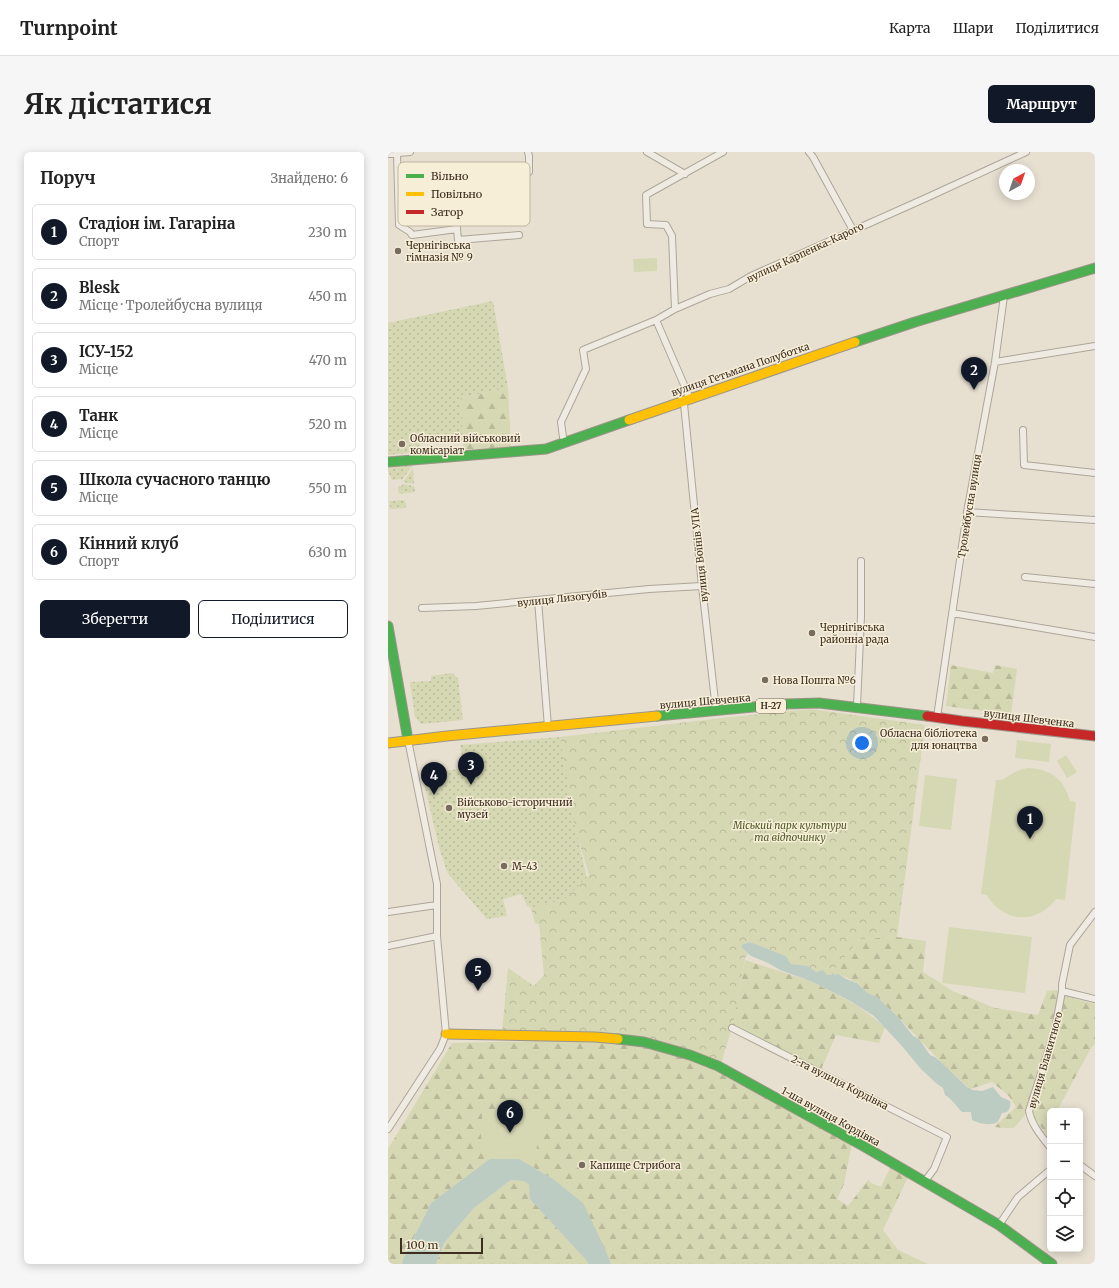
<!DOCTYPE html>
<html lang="uk">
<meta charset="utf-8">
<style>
:root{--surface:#fff;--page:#f6f6f6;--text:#222;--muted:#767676;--line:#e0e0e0;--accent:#111827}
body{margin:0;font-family:Merriweather,serif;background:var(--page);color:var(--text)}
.controls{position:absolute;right:12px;bottom:12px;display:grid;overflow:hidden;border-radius:6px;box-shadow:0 2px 10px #0003}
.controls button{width:36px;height:36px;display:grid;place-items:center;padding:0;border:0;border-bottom:1px solid var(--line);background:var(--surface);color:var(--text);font:20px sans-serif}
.compass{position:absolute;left:611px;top:12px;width:36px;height:36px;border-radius:50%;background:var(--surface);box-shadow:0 2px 10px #0003;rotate:40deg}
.scale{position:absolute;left:12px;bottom:10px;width:83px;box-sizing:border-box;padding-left:4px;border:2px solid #3d2e20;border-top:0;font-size:11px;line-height:14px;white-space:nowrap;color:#3d2e20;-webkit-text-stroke:3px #f7eed8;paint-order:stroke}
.you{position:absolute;left:474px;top:591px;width:14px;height:14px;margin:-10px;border:3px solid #fff;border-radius:50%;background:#1a73e8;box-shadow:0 0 0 6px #1a73e833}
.badge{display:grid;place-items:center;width:26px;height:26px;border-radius:50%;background:var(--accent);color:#fff;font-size:13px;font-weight:700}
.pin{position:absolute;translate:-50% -33px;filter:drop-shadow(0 1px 2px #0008)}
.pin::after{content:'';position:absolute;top:21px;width:14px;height:12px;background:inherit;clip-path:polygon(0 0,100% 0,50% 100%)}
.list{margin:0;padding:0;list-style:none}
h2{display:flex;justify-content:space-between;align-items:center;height:52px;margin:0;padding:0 16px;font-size:17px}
h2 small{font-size:13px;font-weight:400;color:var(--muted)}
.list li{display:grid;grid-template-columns:26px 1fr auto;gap:12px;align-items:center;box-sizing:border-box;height:56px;margin:0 8px 8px;padding:0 8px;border:1px solid var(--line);border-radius:6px}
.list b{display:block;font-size:15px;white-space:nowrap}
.list p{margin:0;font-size:13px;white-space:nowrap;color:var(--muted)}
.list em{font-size:13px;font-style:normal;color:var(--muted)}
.actions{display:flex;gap:8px;padding:12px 16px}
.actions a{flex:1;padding:9px 0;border:1px solid var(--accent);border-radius:6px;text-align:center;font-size:14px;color:var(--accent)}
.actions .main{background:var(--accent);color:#fff}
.icon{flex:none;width:22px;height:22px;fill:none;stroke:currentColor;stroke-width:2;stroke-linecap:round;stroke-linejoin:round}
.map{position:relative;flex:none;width:707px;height:1112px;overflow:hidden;border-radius:6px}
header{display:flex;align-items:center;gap:24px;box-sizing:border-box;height:56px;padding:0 20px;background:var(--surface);border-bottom:1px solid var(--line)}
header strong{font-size:19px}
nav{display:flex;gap:22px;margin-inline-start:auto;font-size:14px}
.intro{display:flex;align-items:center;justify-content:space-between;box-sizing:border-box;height:96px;padding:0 24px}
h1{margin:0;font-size:28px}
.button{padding:10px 18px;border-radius:6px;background:var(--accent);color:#fff;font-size:14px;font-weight:700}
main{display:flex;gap:24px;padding:0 24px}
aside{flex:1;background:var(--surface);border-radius:6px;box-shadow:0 2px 10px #0003}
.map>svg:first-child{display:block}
.grass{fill:url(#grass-dots)}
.forest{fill:url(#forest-firs)}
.park{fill:url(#park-crowns)}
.pitch{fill:#d6d7b3}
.water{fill:#bcccc2}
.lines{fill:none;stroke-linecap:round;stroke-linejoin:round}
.street-casing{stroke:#ada599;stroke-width:8}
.fast-casing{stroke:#9c958a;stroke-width:11}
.slow-casing{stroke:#9c958a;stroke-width:11}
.jam-casing{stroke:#9c958a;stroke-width:11}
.street{stroke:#efebe3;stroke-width:6}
.fast{stroke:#4caf50;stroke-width:9}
.slow{stroke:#ffc107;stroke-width:9}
.jam{stroke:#c62828;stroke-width:9}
.poi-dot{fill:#786c5e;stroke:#f7eed8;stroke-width:1.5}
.labels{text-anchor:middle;stroke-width:3;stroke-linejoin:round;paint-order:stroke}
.shield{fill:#f7eed8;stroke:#756857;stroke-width:1}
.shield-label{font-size:9px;font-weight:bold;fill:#3d2e20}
.poi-label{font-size:10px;fill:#3d2e20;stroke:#f7eed8;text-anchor:start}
.street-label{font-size:10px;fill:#3d2e20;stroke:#f7eed8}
.park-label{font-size:10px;font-style:italic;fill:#4d5a26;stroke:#f7eed8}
.key{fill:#f7eed8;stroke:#bfb4a1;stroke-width:1}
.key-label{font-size:11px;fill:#3d2e20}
</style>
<header>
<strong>Turnpoint</strong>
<nav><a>Карта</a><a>Шари</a><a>Поділитися</a></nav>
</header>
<div class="intro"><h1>Як дістатися</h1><a class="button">Маршрут</a></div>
<main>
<aside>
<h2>Поруч<small>Знайдено: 6</small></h2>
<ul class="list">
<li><span class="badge">1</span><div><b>Стадіон ім. Гагаріна</b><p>Спорт</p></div><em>230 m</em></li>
<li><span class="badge">2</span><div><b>Blesk</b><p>Місце · Тролейбусна вулиця</p></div><em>450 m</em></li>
<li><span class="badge">3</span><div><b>ІСУ-152</b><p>Місце</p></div><em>470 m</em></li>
<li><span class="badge">4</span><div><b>Танк</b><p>Місце</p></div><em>520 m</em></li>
<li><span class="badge">5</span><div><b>Школа сучасного танцю</b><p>Місце</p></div><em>550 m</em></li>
<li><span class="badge">6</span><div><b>Кінний клуб</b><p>Спорт</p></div><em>630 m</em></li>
</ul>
<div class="actions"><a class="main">Зберегти</a><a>Поділитися</a></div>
</aside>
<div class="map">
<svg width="707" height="1112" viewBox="0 0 707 1112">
<defs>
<pattern id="grass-dots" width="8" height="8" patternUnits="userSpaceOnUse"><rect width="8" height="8" fill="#d6d7b3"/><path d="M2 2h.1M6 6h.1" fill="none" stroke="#b9b99a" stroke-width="1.8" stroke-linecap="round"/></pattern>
<pattern id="forest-firs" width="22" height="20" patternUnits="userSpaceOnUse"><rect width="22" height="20" fill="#d6d7b3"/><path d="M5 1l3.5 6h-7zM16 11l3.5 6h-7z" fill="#b9b99a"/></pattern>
<pattern id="park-crowns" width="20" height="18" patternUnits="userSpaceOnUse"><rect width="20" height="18" fill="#d6d7b3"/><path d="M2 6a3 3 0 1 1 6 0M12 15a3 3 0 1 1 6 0" fill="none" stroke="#b9b99a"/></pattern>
</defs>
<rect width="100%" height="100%" fill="#e7e0d1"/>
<path class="grass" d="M 105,149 L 120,236 L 73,246 L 75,289 L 32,292 L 31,300 L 0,303 L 0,171 Z
M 25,313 L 13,329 L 13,327 L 4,328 L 0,319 L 0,316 Z
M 25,316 L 26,332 L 15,330 Z
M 14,332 L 26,334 L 27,340 L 11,342 L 10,334 L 14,334 Z
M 17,348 L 18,356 L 2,357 L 1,349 Z
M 64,521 L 70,526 L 75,568 L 33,572 L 27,565 L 22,530 L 43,529 L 43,524 Z
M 172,585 L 189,682 L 199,726 L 176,748 L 143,756 L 139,754 L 134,742 L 115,747 L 119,764 L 99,767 L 61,723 L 58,717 L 51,695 L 34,623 L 76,616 L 72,593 Z"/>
<path class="forest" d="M 120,236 L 123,295 L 75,298 L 73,246 Z
M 563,513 L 605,521 L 607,513 L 629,517 L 623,563 L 558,554 Z
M 509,785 L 538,789 L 535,820 L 565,839 L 607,856 L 650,863 L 659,839 L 668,838 L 683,846 L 707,852 L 707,892 L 703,896 L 669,959 L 662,959 L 662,988 L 641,958 L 626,976 L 617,976 L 606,975 L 628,955 L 621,944 L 604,930 L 582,937 L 554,911 L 506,861 L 497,854 L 489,845 L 480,841 L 470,831 L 451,822 L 441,823 L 432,816 L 464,796 L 472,787 Z
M 357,808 L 425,830 L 470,854 L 497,875 L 491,891 L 448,883 L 432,920 L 344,876 Z
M 188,888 L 272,896 L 310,908 L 464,991 L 456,1032 L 449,1047 L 460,1054 L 480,1028 L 483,1031 L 493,1035 L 503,1014 L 521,1023 L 495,1078 L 510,1098 L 540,1112 L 223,1112 L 218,1099 L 165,1027 L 131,1007 L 43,1051 L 15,1107 L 14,1112 L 0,1112 L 0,997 L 64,891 Z
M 123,1028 L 136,1029 L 141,1033 L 143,1047 L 199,1109 L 200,1112 L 48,1112 L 56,1091 L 86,1056 Z"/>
<path class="park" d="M 423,557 L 537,573 L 509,785 L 472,787 L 441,823 L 439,823 L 435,818 L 428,820 L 420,814 L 403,812 L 398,804 L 362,790 L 353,793 L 354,796 L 360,802 L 357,806 L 346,868 L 333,912 L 258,886 L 176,884 L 114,880 L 120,816 L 146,834 L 156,823 L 151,772 L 147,772 L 143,756 L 176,748 L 201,723 L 187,676 L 172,585 L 334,566 Z"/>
<path class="pitch" d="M 269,106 L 269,119 L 246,120 L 245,107 Z
M 629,588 L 663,592 L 661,610 L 627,606 Z
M 678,603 L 689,620 L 679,626 L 669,609 Z
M 640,616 C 663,617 676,627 682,649 L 688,650 L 677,748 L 668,747 C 649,773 615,771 599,743 L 593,742 L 608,628 L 614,628 C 623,622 629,618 640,616 Z
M 537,623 L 569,627 L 563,678 L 531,674 Z
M 561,775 L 644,785 L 637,841 L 554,831 Z
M 145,958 L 152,971 L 146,1016 L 131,1007 L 102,1007 L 100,1008 L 97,990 L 94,990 L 91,972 L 94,971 L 94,959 Z"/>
<path class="water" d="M 362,790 L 398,804 L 403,812 L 420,814 L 428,820 L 435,818 L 439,823 L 451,822 L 458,827 L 469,831 L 480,841 L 489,845 L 511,866 L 525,884 L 531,887 L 542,903 L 547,905 L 554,911 L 579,935 L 585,938 L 594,939 L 605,935 L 613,945 L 622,949 C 623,954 622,956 619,960 L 614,961 L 610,970 C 600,974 593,972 584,968 L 583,960 L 574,960 C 569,955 563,946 557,943 L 555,936 L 549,932 L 533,917 L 513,893 L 486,864 L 464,850 L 425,830 L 392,818 L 380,811 L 363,804 L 354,796 L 353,793 Z
M 102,1007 L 131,1007 L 165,1027 L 195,1051 L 218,1099 L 223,1112 L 200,1112 L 199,1109 L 142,1047 L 141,1033 L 136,1029 L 123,1028 L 86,1056 L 56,1091 L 48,1112 L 14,1112 L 15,1107 L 43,1051 Z"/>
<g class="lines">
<defs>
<path id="street" d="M 259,0 L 297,22
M 421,0 L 425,5 L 465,78
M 0,2 L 22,0
M 9,2 L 11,73 L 22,80 L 24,83 L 69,77 L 70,88 L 131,83
M 68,52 L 42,52 L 42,29 L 122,27 L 138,23 L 141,20 L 141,4 L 140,0
M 69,77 L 68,52 L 126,48 L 122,27
M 287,157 L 284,84 L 278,73 L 259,72 L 258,43 L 335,0
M 268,168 L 300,242 L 299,247
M 607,210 L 707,194
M 294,249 L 296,252 L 314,434 L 328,558
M 635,278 L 636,313 L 707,321
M 178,290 L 175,285 L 173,270 L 198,217 L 195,198 L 268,168 L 287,157 L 322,142 L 341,137 L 363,124 L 538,46 L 638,0
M 579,360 L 707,368
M 637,425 L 707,432
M 150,448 L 160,575
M 34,456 L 88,454 L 261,437 L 314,434
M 564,461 L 707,485
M 469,554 L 473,464 L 473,409
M 549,565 L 579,360 L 607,210 L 616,144
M 0,760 L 49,753
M 0,794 L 49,784
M 674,839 L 707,847
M 344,876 L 559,985 L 546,1017 L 537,1029
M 0,977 L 52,897 L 58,882 L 49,784 L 49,732 L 20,588
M 662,995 C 654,985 643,972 641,959 L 667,878 L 674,839 L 674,832 L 682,793 L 707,760
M 692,1013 L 707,1024
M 611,1073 L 630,1045 L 662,1018"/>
<path id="fast" d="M 467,190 L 527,170 L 707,116
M 0,310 L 158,297 L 241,268
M 0,474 L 20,588
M 269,564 L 397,552 L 431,551 L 539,564
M 230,887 L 256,890 L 302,903 L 330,914 L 477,995 L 611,1073 L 664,1112"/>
<path id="slow" d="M 241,268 L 467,190
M 0,591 L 59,584 L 269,564
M 58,882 L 207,885 L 230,887"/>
<path id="jam" d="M 539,564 L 574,569 L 707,584"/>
</defs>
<use href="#street" class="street-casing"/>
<use href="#fast" class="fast-casing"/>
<use href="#slow" class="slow-casing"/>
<use href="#jam" class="jam-casing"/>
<use href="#street" class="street"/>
<use href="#fast" class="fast"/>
<use href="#slow" class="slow"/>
<use href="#jam" class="jam"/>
</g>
<g class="poi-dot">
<circle cx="10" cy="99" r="4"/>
<circle cx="14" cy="292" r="4"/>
<circle cx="424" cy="481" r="4"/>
<circle cx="377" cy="528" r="4"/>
<circle cx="597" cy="587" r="4"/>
<circle cx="61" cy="656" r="4"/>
<circle cx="116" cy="714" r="4"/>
<circle cx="194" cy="1013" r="4"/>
</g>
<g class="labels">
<rect class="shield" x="368" y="547" width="30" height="14" rx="3"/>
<g class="shield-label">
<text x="383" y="557">Н-27</text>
</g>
<g class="poi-label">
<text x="18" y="97">Чернігівська<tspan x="18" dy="12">гімназія № 9</tspan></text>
<text x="22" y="290">Обласний військовий<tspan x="22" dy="12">комісаріат</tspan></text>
<text x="432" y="479">Чернігівська<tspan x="432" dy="12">районна рада</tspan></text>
<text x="385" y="532">Нова Пошта №6</text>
<text x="589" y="585" text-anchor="end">Обласна бібліотека<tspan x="589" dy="12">для юнацтва</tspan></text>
<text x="69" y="654">Військово-історичний<tspan x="69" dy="12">музей</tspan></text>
<text x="124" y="718">М-43</text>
<text x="202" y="1017">Капище Стрибога</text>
</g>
<g class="street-label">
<text transform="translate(417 100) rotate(-25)" y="4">вулиця Карпенка-Карого</text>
<text transform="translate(352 217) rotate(-19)" y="4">вулиця Гетьмана Полуботка</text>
<text transform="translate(581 354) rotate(-81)" y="4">Тролейбусна вулиця</text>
<text transform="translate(311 403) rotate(-96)" y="4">вулиця Воїнів УПА</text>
<text transform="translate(174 446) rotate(-6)" y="4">вулиця Лизогубів</text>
<text transform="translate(317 549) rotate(-5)" y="4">вулиця Шевченка</text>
<text transform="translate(641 566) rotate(7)" y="4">вулиця Шевченка</text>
<text transform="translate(657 908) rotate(-74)" y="4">вулиця Блакитного</text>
<text transform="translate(452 930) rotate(27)" y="4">2-га вулиця Кордівка</text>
<text transform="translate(443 964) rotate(29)" y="4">1-ша вулиця Кордівка</text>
</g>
<g class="park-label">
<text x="402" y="677">Міський парк культури<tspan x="402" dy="12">та відпочинку</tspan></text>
</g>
</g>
<rect x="10" y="10" width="132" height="64" rx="6" class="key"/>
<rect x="18" y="22" width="18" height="4" fill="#4caf50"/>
<rect x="18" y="40" width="18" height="4" fill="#ffc107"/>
<rect x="18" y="58" width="18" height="4" fill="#c62828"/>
<g class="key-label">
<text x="43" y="28">Вільно</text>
<text x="43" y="46">Повільно</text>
<text x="43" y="64">Затор</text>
</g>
</svg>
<div class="controls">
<button>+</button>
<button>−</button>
<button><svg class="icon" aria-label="locate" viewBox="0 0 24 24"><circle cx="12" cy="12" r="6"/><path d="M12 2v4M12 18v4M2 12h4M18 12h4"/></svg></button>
<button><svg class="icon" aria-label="layers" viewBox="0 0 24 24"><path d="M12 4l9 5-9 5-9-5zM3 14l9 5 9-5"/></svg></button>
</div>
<svg class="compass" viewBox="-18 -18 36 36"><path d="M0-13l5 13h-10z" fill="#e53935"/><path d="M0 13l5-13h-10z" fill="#767676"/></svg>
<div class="scale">100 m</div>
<div class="you"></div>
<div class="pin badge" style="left:642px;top:687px">1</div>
<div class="pin badge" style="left:586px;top:238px">2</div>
<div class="pin badge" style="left:83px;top:633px">3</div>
<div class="pin badge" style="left:46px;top:643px">4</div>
<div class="pin badge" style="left:90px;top:839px">5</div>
<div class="pin badge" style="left:122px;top:981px">6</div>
</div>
</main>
